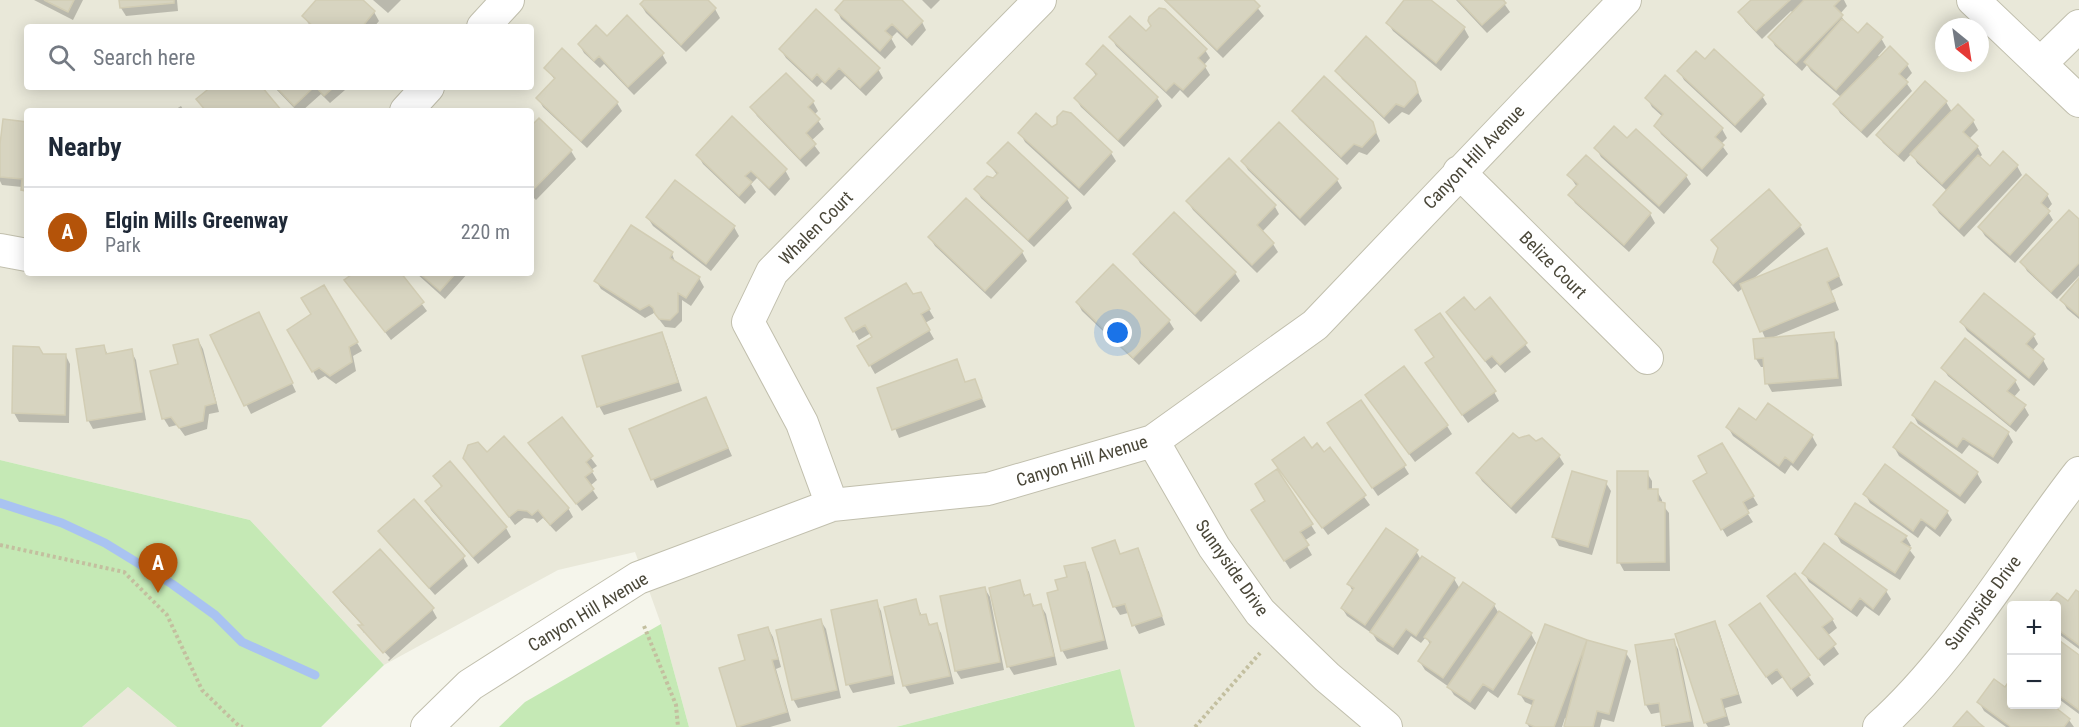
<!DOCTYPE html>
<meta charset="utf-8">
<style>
:root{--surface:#fff;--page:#f2f2f3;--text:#1f2937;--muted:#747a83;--line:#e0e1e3;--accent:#b45309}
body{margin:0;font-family:"Roboto Condensed",sans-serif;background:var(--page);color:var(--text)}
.controls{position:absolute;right:18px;bottom:18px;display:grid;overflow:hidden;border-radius:6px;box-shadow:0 3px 15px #0003}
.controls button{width:54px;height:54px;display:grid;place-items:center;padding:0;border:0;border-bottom:2px solid var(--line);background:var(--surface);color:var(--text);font:30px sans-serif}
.compass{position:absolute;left:1935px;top:18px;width:54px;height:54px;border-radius:50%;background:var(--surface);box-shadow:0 3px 15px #0003;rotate:150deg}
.you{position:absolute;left:1118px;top:333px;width:21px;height:21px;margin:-15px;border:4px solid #fff;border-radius:50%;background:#1a73e8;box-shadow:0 0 0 9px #1a73e833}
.badge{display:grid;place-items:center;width:39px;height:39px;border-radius:50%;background:var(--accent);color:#fff;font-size:20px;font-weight:700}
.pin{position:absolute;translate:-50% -50px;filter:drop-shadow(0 2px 3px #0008)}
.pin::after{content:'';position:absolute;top:32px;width:21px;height:18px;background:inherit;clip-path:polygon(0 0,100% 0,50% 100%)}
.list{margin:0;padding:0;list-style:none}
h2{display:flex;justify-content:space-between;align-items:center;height:78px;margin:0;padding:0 24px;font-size:26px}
h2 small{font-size:20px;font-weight:400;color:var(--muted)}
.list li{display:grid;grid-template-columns:39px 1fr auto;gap:18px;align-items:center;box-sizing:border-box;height:90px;padding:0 24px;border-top:2px solid var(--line)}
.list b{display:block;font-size:22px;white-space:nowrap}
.list p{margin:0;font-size:20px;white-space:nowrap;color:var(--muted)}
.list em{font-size:20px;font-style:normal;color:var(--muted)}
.icon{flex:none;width:33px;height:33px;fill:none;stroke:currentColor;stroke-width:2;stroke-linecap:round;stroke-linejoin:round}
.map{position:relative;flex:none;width:2079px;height:727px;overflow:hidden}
.search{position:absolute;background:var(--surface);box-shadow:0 3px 15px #0003;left:24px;top:24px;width:510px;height:66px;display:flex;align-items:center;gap:15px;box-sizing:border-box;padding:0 21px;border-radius:6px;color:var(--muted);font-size:22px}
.panel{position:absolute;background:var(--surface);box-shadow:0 3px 15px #0003;left:24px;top:108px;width:510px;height:168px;border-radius:6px}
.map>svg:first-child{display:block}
.residential{fill:#e9e8d9;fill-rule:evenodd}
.green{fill:#c5e9b5}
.shadow{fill:#0003}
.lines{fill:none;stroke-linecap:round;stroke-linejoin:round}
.stream{stroke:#a9c3f1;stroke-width:9}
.building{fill:#d7d4c0;stroke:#d2cdb4;stroke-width:1.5}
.minor-casing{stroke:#c1bfad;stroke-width:34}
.path{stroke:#c3bf9f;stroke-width:4;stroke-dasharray:3 3;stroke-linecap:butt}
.minor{stroke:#fff;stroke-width:32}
.labels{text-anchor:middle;stroke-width:4.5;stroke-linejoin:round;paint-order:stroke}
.street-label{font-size:18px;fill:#4a4739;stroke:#fff}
</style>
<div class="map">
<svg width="2079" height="727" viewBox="0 0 2079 727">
<rect width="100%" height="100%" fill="#f5f5eb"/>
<path class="residential" d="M 0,0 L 2079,0 L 2079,727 L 1135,727 L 1119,669 L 896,727 L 689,727 L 661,624 L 635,552 L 558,570 L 384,665 L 250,520 L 0,460 ZM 27,27 L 531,27 L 531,87 L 27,87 ZM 1944,27 L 1980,27 L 1980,63 L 1944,63 ZM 27,111 L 531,111 L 531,273 L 27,273 ZM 2012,606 L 2056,606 L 2056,704 L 2012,704 Z
M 128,687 L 177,727 L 82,727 Z"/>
<path class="green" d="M 0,460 L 250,520 L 384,665 L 321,727 L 177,727 L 128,687 L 82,727 L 0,727 Z
M 661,624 L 689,727 L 499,727 L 525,702 Z
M 1120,669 L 1135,727 L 896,727 Z"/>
<path class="shadow" d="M 34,0 L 83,0 L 73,20 Z
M 120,0 L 177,0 L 178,11 L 126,16 L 121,8 Z
M 318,0 L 360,0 L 374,12 L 379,21 L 374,27 L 311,27 L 304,17 Z
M 373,0 L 401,0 L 388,13 Z
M 646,0 L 705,0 L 715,9 L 720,18 L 686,52 L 646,13 L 641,5 Z
M 846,0 L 899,0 L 922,22 L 926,30 L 912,46 L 897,32 L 891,38 L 896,47 L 885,59 L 841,19 L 837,10 Z
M 922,0 L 940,0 L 931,9 Z
M 1164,0 L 1251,0 L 1264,16 L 1223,58 Z
M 1406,0 L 1429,0 L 1464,28 L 1469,37 L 1441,71 L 1393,31 L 1388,23 Z
M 1456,0 L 1505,0 L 1503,2 L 1510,12 L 1487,33 Z
M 1753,0 L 1844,0 L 1847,6 L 1840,14 L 1847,25 L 1858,35 L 1881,38 L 1886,47 L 1878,56 L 1907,65 L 1912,73 L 1905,81 L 1912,91 L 1867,138 L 1840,113 L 1835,104 L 1842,98 L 1811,71 L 1807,65 L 1802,71 L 1775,46 L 1770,37 L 1793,13 L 1791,11 L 1762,39 L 1745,21 L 1740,12 Z
M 1153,27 L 1205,50 L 1210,58 L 1204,65 L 1210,75 L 1188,98 L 1180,90 L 1172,99 L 1116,46 L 1111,37 L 1146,33 Z
M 579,44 L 662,54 L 667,63 L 634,95 L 604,64 L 600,68 L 584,53 Z
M 1103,47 L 1157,98 L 1162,106 L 1124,147 L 1081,107 L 1076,99 L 1097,77 L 1088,64 Z
M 781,50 L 878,69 L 883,78 L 866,96 L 845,76 L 831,90 L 822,82 L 817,87 L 786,58 Z
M 1705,61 L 1762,96 L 1767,104 L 1741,133 L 1684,80 L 1679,71 Z
M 546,68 L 617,103 L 622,111 L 587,148 L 543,107 L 538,98 L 555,80 Z
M 1337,71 L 1414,83 L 1422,101 L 1409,115 L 1402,112 L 1389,124 L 1342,79 Z
M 786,75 L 813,102 L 818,111 L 814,115 L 824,129 L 811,141 L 820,153 L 806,167 L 757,116 L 752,108 Z
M 274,87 L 343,87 L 345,90 L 330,103 L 321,94 L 302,111 L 297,111 Z
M 1647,98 L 1722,129 L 1727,138 L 1721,144 L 1728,154 L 1707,177 L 1661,134 L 1656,126 L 1663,117 L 1652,107 Z
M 1946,102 L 1952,112 L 1958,106 L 1973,121 L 1978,130 L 1969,139 L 1977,146 L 1982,155 L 1979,158 L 1990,168 L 2017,166 L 2022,175 L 1964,237 L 1939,213 L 1934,205 L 1947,191 L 1917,163 L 1912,153 L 1904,162 L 1883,143 L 1878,135 Z
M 181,106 L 184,111 L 173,111 Z
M 1294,111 L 1372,123 L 1380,141 L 1367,155 L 1359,152 L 1347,165 L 1299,119 Z
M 27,123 L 27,199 L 22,187 L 2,185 L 0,181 L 0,156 Z
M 531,128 L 571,151 L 576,159 L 536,200 L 531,195 Z
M 1052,129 L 1111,153 L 1116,161 L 1084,196 L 1025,142 L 1020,133 Z
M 1627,140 L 1686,176 L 1691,184 L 1664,214 L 1601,157 L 1596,148 Z
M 698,155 L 785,170 L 790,179 L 775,196 L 757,178 L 751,184 L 756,192 L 745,204 L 703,164 Z
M 1586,157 L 1650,214 L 1655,223 L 1629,252 L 1575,203 L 1570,195 L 1577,187 L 1569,175 Z
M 1243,162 L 1337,180 L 1342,188 L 1305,226 L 1248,170 Z
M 989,164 L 1067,199 L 1072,208 L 1034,247 L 981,198 L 976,189 L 998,176 Z
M 2026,176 L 2047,195 L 2052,204 L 2047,210 L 2053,220 L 2015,263 L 1985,236 L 1980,228 Z
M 1188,202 L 1274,205 L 1279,214 L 1262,232 L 1273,244 L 1278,252 L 1257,273 L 1193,210 Z
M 648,218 L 734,227 L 739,236 L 711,271 L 653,226 Z
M 2079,221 L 2079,276 L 2057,299 L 2027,271 L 2022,262 Z
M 1800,226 L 1805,234 L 1752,280 L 1827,249 L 1843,285 L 1831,291 L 1839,310 L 1769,339 L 1833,334 L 1838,343 L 1842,386 L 1772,392 L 1767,383 L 1765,367 L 1761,367 L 1756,359 L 1766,340 L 1743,288 L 1738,292 L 1720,271 L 1715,262 L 1718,249 L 1713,240 Z
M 930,238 L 1022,252 L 1027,261 L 991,299 L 935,246 Z
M 672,254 L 676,264 L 699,278 L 704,287 L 691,306 L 682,300 L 682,321 L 675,328 L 665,327 L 654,313 L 645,318 L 601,289 L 596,281 Z
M 1135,254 L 1235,273 L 1240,281 L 1201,322 L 1140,263 Z
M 356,273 L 399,273 L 427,311 L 391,340 L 346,281 Z
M 416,273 L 468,273 L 445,299 Z
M 2079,282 L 2079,319 L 2067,309 L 2062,300 Z
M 323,287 L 362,351 L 353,356 L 356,371 L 336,384 L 325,376 L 318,380 L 289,330 L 313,315 Z
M 920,294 L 934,318 L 925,323 L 934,339 L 875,374 L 859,346 L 874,337 L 871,333 L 859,340 L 847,319 Z
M 1490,299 L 1531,352 L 1505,373 L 1497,364 L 1491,369 L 1447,313 L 1475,312 Z
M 1077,302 L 1169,321 L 1174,329 L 1139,365 L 1082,311 Z
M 263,322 L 296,392 L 251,414 L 212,336 Z
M 1962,322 L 2033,335 L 2038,344 L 2032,351 L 2043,360 L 2048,369 L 2034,386 L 1967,331 Z
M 661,333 L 666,342 L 682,391 L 604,415 L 599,406 Z
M 198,340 L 203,349 L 219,412 L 209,414 L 207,429 L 185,436 L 177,425 L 169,427 L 164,419 L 151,372 L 180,365 Z
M 104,347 L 108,355 L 131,351 L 136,360 L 146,420 L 93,429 L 88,420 Z
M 42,355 L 66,356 L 70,364 L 69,423 L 19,422 L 14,413 Z
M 956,361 L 966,383 L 974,381 L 986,407 L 899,438 L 879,389 Z
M 1943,368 L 2015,381 L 2020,390 L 2013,398 L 2024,406 L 2029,415 L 2016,432 L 1948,376 Z
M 1432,372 L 1494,392 L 1499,401 L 1468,423 Z
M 1372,404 L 1447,426 L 1452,434 L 1415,462 Z
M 710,407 L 732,456 L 657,488 L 631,430 Z
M 1913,415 L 2008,433 L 2013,442 L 1998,464 L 1969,445 L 1962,454 L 1918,424 Z
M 561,419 L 597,466 L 591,470 L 597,480 L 590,486 L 598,498 L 582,511 L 530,444 Z
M 1757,422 L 1812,436 L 1817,445 L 1798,471 L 1791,465 L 1785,474 L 1733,436 L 1728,427 Z
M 1334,432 L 1404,466 L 1409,474 L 1378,496 Z
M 1519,440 L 1559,456 L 1564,464 L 1516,514 L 1482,481 L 1477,473 Z
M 1722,445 L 1758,505 L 1746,511 L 1753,522 L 1727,537 L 1695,482 L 1709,473 Z
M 1894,447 L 1977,473 L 1982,482 L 1965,504 L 1899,456 Z
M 1312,450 L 1323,455 L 1330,450 L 1370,505 L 1328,535 L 1279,469 Z
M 487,454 L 568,508 L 573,517 L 556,532 L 543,518 L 537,523 L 534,519 L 524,518 L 515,525 L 464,458 Z
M 1647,473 L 1652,481 L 1652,491 L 1657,491 L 1662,500 L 1662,504 L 1669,513 L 1670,571 L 1624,571 L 1619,562 Z
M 435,476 L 506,528 L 511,537 L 478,564 L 431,510 L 427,501 L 442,488 Z
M 1606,483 L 1611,491 L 1592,555 L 1559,546 L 1554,537 Z
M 1865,494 L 1947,512 L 1952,520 L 1940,537 L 1926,526 L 1918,538 L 1870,503 Z
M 1258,519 L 1311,525 L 1316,533 L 1304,541 L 1312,555 L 1290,569 Z
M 380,531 L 463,557 L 468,566 L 435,595 L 385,539 Z
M 1836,534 L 1906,537 L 1911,546 L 1908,548 L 1915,557 L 1900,580 L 1841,543 Z
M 1115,542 L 1121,555 L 1137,550 L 1142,558 L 1165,625 L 1139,634 L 1128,613 L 1120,615 L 1115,607 L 1094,549 Z
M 1416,551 L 1421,560 L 1454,579 L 1460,589 L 1494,605 L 1498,612 L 1531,634 L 1536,643 L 1498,698 L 1488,691 L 1475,710 L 1454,695 L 1449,687 L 1425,670 L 1420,662 L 1431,646 L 1426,637 L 1421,643 L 1411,636 L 1398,655 L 1377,641 L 1371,631 L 1370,632 L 1347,616 L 1342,608 L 1353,592 L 1349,584 Z
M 1084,563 L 1089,572 L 1108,649 L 1067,659 L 1062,650 L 1059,592 Z
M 1804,573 L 1886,591 L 1891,599 L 1879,616 L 1865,606 L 1857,617 L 1809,582 Z
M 1019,582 L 1026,597 L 1029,596 L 1035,607 L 1041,606 L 1046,614 L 1057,665 L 1014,675 L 1009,667 L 990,589 Z
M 985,589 L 990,597 L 1004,670 L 961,679 L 956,671 Z
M 335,592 L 432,609 L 437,618 L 389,661 L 388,660 L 390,658 L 367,633 L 364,633 L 360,627 L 363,626 L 340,601 Z
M 2079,594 L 2079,649 L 2056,632 L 2056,606 L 2068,603 Z
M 1769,597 L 1832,619 L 1837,628 L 1827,636 L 1839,654 L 1824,666 L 1774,605 Z
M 915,601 L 922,616 L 925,616 L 931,626 L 936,625 L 941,633 L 954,684 L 910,694 L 905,686 L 886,608 Z
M 876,602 L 881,611 L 895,684 L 853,693 L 848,684 Z
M 1759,605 L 1814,684 L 1797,697 L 1783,677 L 1772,685 L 1736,634 Z
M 821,621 L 826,629 L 841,698 L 798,708 L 793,699 Z
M 1714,623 L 1719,631 L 1742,703 L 1725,708 L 1730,725 L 1723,727 L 1708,727 L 1705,722 Z
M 768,628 L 773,637 L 781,667 L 776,669 L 791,721 L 770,727 L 738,727 L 721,669 L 747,661 Z
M 1673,640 L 1678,649 L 1694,727 L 1665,727 L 1662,712 L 1651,714 L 1646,705 L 1637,647 Z
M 2056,640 L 2079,657 L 2079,714 L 2056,697 Z
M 1586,641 L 1588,645 L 1626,653 L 1631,661 L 1614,722 L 1602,719 L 1600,727 L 1566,727 L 1567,719 L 1565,718 L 1562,727 L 1529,727 L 1527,723 L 1534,706 L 1525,702 L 1520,694 Z
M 2005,689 L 2012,704 L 2069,720 L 2074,727 L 2006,727 L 1984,711 L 1979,702 Z"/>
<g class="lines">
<path class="stream" d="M 0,503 L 62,523 L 105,543 L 172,584 L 215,615 L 242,642 L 315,675"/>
</g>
<path class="building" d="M 44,0 L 74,0 L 68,12 Z
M 119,0 L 174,0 L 174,3 L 120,8 Z
M 316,0 L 363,0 L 375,11 L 362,27 L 314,27 L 302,16 Z
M 644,0 L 708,0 L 716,8 L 681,45 L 640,4 Z
M 844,0 L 902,0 L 923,21 L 907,38 L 892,24 L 885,31 L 892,37 L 880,51 L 835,10 Z
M 1165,0 L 1254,0 L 1260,6 L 1217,50 Z
M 1404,0 L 1431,0 L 1465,27 L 1436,63 L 1386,23 Z
M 1458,0 L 1503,0 L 1506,3 L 1482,25 Z
M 1751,0 L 1790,0 L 1756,31 L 1738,12 Z
M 1804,0 L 1840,0 L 1834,6 L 1843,15 L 1796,63 L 1768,37 Z
M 1159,8 L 1165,9 L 1207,49 L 1198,58 L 1206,66 L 1183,90 L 1174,83 L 1166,91 L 1109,37 L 1130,16 L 1146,31 L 1151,26 L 1148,21 L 1149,17 Z
M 816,9 L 880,68 L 860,88 L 839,68 L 825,83 L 817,74 L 812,80 L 779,49 Z
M 627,15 L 664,53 L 628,87 L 599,56 L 594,61 L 578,44 L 596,25 L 607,36 Z
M 1842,19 L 1858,33 L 1867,23 L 1883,37 L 1836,90 L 1804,62 Z
M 1366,36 L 1415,82 L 1418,92 L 1404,107 L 1396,104 L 1384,117 L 1335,71 Z
M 1103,45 L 1158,97 L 1118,140 L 1074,98 L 1097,74 L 1086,64 Z
M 1890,46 L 1908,64 L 1899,74 L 1908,82 L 1861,131 L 1833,104 Z
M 562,48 L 618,102 L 581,141 L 536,98 L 555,78 L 544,68 Z
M 1714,49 L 1764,95 L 1735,125 L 1677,71 L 1696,51 L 1705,59 Z
M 786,73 L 814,101 L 808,107 L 820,119 L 806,133 L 816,144 L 800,159 L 750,107 Z
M 1665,75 L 1723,128 L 1715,137 L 1724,145 L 1702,169 L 1654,126 L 1663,114 L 1645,98 Z
M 1324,76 L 1373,122 L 1376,132 L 1362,147 L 1354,144 L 1341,157 L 1292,111 Z
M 1925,81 L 1947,101 L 1898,155 L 1876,135 Z
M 211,87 L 262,87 L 282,111 L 206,111 L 196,99 Z
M 276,87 L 314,87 L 294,106 Z
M 316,87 L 334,87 L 324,96 Z
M 1958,104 L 1974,120 L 1963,132 L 1978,146 L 1942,184 L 1910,154 Z
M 1063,111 L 1071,113 L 1112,152 L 1079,188 L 1018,133 L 1036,113 L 1052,127 L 1057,124 L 1057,117 Z
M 732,116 L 787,169 L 769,188 L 751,171 L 745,176 L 752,182 L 739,196 L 696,155 Z
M 539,118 L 572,150 L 531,192 L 531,126 Z
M 3,119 L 27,122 L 27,191 L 21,190 L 22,179 L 0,177 L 0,144 Z
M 1279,122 L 1338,179 L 1300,218 L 1241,161 Z
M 1614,126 L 1627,138 L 1636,129 L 1687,175 L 1659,206 L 1594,148 Z
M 1008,142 L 1068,198 L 1028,240 L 974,189 L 987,176 L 993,178 L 998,173 L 987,163 Z
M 2003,151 L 2018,165 L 1959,229 L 1933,205 L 1978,155 L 1990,166 Z
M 1586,155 L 1651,213 L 1624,245 L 1568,195 L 1578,184 L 1567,175 Z
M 1229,158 L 1276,205 L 1257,225 L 1274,243 L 1252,265 L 1186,201 Z
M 2026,174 L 2048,194 L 2041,203 L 2050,211 L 2010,255 L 1978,227 Z
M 675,180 L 735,226 L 706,264 L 646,217 Z
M 1769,189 L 1801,225 L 1733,284 L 1713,262 L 1718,248 L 1711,240 Z
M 966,198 L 1023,251 L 985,291 L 928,237 Z
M 2069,210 L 2079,219 L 2079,263 L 2051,292 L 2020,262 Z
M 1174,212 L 1236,272 L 1195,314 L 1133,254 Z
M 631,225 L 673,252 L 670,258 L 700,277 L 686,298 L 678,293 L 678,312 L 670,320 L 659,319 L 655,314 L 653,308 L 649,305 L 640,310 L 594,281 Z
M 1827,248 L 1839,276 L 1827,282 L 1835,301 L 1760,332 L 1740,284 Z
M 1113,264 L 1170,320 L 1133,358 L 1076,302 Z
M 354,273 L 401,273 L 424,302 L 385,332 L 344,280 Z
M 419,273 L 456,273 L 440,291 Z
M 2079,278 L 2079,316 L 2060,300 Z
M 906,283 L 913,294 L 921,292 L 930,309 L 921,314 L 930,330 L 869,366 L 857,346 L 872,337 L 865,325 L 853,332 L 845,318 Z
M 324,285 L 358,342 L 349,347 L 352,362 L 330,376 L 319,368 L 312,372 L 287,330 L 311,314 L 301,298 Z
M 1984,293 L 2035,334 L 2026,344 L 2044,359 L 2029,378 L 1960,322 Z
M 1464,297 L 1475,310 L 1490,297 L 1527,343 L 1500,365 L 1492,356 L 1485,361 L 1446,312 Z
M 259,312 L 293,383 L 244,406 L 210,335 Z
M 1440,313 L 1496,391 L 1462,415 L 1425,363 L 1434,357 L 1415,330 Z
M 662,332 L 678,382 L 597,407 L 582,356 Z
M 1834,332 L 1838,378 L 1765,384 L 1763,358 L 1755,359 L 1753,339 Z
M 1965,338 L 2016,380 L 2007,391 L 2026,405 L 2010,425 L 1941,368 Z
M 198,339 L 216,403 L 205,406 L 203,421 L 179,428 L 171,417 L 162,419 L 150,371 L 178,364 L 173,345 Z
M 104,345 L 106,354 L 132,349 L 142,412 L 87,421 L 76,349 Z
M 13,346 L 39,347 L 43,354 L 66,354 L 65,415 L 12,413 Z
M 957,359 L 965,382 L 975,379 L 982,398 L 892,430 L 877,388 Z
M 1404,366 L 1448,425 L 1409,454 L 1365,395 Z
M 1935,381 L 2009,432 L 1993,457 L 1963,438 L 1957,447 L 1912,415 Z
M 706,397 L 728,448 L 651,480 L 629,429 Z
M 1361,400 L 1406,465 L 1372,488 L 1327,423 Z
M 1768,403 L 1813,435 L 1793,463 L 1785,457 L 1779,466 L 1726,427 L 1739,408 L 1756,420 Z
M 562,417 L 593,456 L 586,462 L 593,471 L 585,477 L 594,489 L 576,504 L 528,443 Z
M 1911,422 L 1978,472 L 1960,496 L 1893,447 Z
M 1513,433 L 1519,438 L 1529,435 L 1536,441 L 1542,438 L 1560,455 L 1511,507 L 1476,473 Z
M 504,436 L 569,508 L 550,525 L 538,510 L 532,515 L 527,511 L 518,510 L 509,517 L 463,458 L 468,445 L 478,442 L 487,452 Z
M 1304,437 L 1312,448 L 1317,443 L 1324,452 L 1330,447 L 1366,495 L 1322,528 L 1272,460 Z
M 1722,443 L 1754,496 L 1743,502 L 1749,513 L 1721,530 L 1693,481 L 1707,473 L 1698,456 Z
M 450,461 L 507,527 L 473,557 L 425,501 L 442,486 L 433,476 Z
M 1885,464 L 1948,511 L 1935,529 L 1921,519 L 1913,531 L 1863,494 Z
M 1277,469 L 1313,524 L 1300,532 L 1309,545 L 1284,561 L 1251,510 L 1265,501 L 1255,484 Z
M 1572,471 L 1607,481 L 1588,547 L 1552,537 Z
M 1617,471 L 1648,471 L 1648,489 L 1658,489 L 1658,501 L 1665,503 L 1665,562 L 1617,563 Z
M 414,499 L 465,556 L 429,588 L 378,531 Z
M 1855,503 L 1907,536 L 1901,542 L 1911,548 L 1895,573 L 1835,534 Z
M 1386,528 L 1418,550 L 1365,625 L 1341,608 L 1354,588 L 1347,584 Z
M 1115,540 L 1120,554 L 1138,548 L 1162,616 L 1132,626 L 1125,604 L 1113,607 L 1092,548 Z
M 1824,543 L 1887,590 L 1873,609 L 1860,598 L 1851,610 L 1802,573 Z
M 380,549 L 434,608 L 383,653 L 358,625 L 363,625 L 333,592 Z
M 1422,556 L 1455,578 L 1416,636 L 1406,629 L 1393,647 L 1370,632 Z
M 1085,562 L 1104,640 L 1061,651 L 1047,593 L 1058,590 L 1055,580 L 1067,577 L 1064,566 Z
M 1795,573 L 1833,619 L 1822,627 L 1836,644 L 1818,659 L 1767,596 Z
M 1020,580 L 1024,596 L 1030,594 L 1033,606 L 1041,604 L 1054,656 L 1007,667 L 989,588 Z
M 1463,582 L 1495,604 L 1443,678 L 1418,661 L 1431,642 L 1424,637 Z
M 985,587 L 1000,662 L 955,671 L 940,596 Z
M 2076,590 L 2079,592 L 2079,645 L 2056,628 L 2056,606 L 2046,606 L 2057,593 L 2068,601 Z
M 916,599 L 920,615 L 926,614 L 929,625 L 937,623 L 950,676 L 903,686 L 884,607 Z
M 877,600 L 892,675 L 846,685 L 831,610 Z
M 1760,603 L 1810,675 L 1791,689 L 1777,669 L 1766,677 L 1729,625 Z
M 1499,611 L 1532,633 L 1493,690 L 1483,684 L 1470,702 L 1447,687 Z
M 821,619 L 837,690 L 792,700 L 776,630 Z
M 1715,621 L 1738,694 L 1721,699 L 1726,716 L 1704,723 L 1675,634 Z
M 1545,624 L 1587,640 L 1554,727 L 1535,727 L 1526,723 L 1534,700 L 1518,694 Z
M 768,627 L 778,659 L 772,660 L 787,712 L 737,727 L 719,668 L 745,660 L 738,635 Z
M 2056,638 L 2079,655 L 2079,710 L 2056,693 Z
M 1674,639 L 1691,721 L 1662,726 L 1659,703 L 1645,705 L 1635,645 Z
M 1587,640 L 1627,651 L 1609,714 L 1597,711 L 1593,727 L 1566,727 L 1564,726 Z
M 2012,677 L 2012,704 L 2051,704 L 2070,719 L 2064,727 L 2011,727 L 1977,702 L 1994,679 L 2005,687 Z
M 1967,711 L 1979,723 L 1984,727 L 1953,727 Z"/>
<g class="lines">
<defs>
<path id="minor" d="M 1973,0 L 2079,101
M 483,27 L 508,0
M 2040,64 L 2079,26
M 406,111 L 428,87
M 1459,172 L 1647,358
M 0,250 L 27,255
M 1153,441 L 1214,547 L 1260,612 L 1327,677 L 1386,727
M 832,505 L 802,423 L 748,322 L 772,272 L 1040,0
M 427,727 L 470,685 L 638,578 L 832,505 L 988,489 L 1153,441 L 1315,325 L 1625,0
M 1879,727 C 1958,656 2014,556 2079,473"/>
</defs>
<use href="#minor" class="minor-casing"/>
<path class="path" d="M 0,545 L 124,572 L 167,615 L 202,690 L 239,726 L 243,727
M 644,626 L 676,705 L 678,727
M 1195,727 L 1260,653"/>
<use href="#minor" class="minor"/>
</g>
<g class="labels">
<g class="street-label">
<text transform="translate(1474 157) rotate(-46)" y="6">Canyon Hill Avenue</text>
<text transform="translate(816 228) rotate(-45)" y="6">Whalen Court</text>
<text transform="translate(1553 265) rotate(45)" y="6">Belize Court</text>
<text transform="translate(1082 461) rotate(-17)" y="6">Canyon Hill Avenue</text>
<text transform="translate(1232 568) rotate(55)" y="6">Sunnyside Drive</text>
<text transform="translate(1983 603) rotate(-53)" y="6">Sunnyside Drive</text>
<text transform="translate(588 612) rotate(-31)" y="6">Canyon Hill Avenue</text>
</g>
</g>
</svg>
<div class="controls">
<button>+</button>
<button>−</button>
</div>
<svg class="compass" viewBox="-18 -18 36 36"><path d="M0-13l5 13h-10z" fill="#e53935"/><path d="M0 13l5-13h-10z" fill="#747a83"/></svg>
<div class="you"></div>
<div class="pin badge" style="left:158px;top:593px">A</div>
<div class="search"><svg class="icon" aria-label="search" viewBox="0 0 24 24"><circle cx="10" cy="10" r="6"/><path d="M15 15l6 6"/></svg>Search here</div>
<section class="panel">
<h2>Nearby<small></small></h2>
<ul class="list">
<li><span class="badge">A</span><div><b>Elgin Mills Greenway</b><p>Park</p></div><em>220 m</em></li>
</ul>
</section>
</div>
